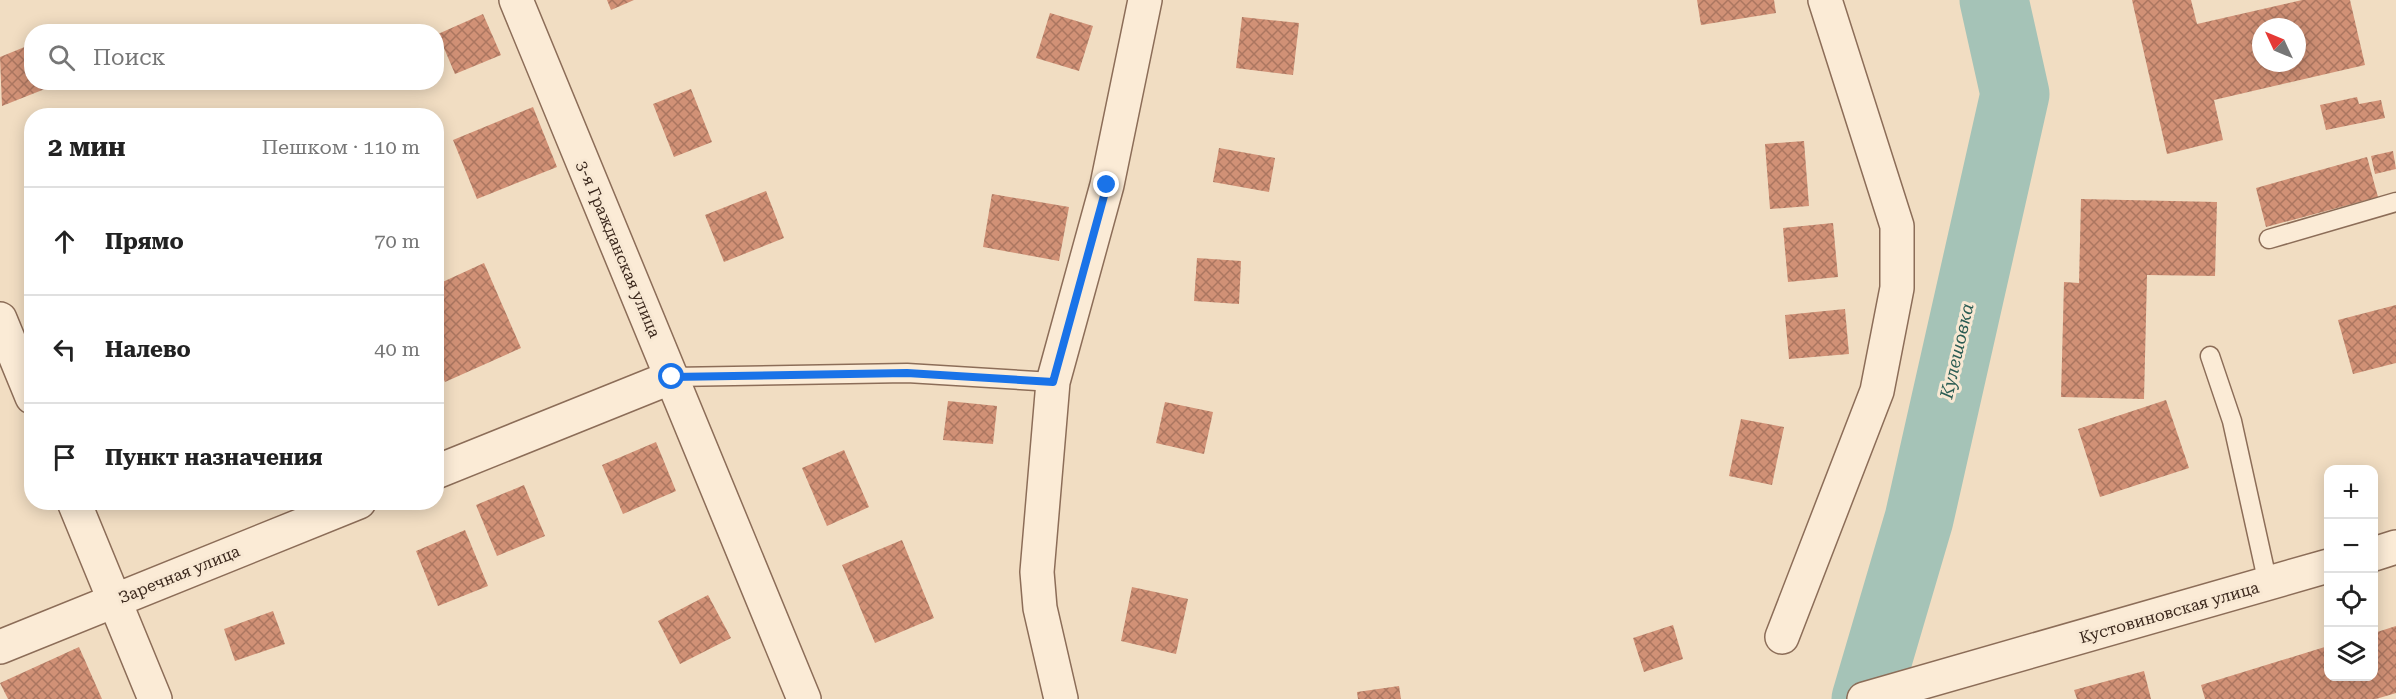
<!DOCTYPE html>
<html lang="ru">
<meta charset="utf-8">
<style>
:root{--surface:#fff;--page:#f6f6f6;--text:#222;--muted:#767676;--line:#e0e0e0}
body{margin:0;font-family:"Roboto Serif",serif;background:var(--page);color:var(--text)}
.controls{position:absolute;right:18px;bottom:18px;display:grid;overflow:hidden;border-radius:12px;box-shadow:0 3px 15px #0003}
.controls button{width:54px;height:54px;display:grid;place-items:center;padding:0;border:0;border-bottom:2px solid var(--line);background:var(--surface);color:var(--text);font:30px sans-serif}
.compass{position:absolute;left:2252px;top:18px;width:54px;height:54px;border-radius:50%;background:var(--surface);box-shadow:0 3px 15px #0003;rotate:314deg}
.stop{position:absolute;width:18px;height:18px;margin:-14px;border:4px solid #1a73e8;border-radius:50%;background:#fff}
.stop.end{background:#1a73e8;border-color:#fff;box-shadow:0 2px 6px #0008}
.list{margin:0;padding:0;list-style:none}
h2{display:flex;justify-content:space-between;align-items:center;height:78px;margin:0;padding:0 24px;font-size:26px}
h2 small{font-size:20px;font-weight:400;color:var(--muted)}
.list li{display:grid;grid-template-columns:39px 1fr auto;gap:18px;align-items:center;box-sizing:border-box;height:108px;padding:0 24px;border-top:2px solid var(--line)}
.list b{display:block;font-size:22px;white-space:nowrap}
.list em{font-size:20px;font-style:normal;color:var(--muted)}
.icon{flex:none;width:33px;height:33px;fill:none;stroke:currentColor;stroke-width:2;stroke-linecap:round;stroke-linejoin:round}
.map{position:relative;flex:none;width:2396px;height:699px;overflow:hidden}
.search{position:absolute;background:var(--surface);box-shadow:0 3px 15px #0003;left:24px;top:24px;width:420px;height:66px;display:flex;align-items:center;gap:15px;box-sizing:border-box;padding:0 21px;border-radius:24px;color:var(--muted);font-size:22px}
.panel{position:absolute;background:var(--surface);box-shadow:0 3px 15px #0003;left:24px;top:108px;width:420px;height:402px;border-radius:24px}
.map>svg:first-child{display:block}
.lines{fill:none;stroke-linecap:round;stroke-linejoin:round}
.river{stroke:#a5c3b7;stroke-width:69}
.building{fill:url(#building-cross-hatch);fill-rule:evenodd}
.service-casing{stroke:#8c6d58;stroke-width:21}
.minor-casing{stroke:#8c6d58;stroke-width:36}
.service{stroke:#fbebd6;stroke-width:18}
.minor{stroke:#fbebd6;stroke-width:33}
.route{stroke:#1a73e8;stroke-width:8}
.labels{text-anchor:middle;stroke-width:6;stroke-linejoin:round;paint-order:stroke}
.street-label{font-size:16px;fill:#3b281d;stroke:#f8e8d3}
.water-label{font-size:18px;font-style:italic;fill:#2b5c53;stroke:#f8e8d3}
</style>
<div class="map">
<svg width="2396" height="699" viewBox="0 0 2396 699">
<defs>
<pattern id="building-cross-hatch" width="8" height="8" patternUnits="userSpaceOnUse" patternTransform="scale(1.5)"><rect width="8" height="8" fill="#d19176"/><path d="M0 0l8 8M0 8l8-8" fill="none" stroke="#ab7660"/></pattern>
</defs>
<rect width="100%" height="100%" fill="#f1ddc2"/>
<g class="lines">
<path class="river" d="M 1866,699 L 1919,519 L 2015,94 L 1994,0"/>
</g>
<path class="building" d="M 607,0 L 634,0 L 611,10 Z
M 1697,0 L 1774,0 L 1776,13 L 1701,25 Z
M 2132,0 L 2191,0 L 2197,24 L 2302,0 L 2350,0 L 2365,65 L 2214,100 L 2223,140 L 2167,154 ZM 2261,27 L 2297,27 L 2297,63 L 2261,63 Z
M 1050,13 L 1093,26 L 1079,71 L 1036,58 Z
M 483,14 L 501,55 L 455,74 L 438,34 Z
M 1242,17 L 1299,23 L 1293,75 L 1236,68 Z
M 32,44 L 32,82 L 60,83 L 2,106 L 0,57 Z
M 691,89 L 712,142 L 674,157 L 653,104 Z
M 2357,97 L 2359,104 L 2381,100 L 2385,118 L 2326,130 L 2320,105 Z
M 533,107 L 557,167 L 477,199 L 453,140 Z
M 1804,141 L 1809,206 L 1770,209 L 1765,144 Z
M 1219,148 L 1275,158 L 1269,192 L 1213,182 Z
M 2393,151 L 2396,169 L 2375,174 L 2371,156 Z
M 2367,157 L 2378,197 L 2266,227 L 2256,188 Z
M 766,191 L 784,238 L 724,262 L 705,215 Z
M 992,194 L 1069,207 L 1059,261 L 983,247 Z
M 2081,199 L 2217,202 L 2215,276 L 2147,275 L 2144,399 L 2061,397 L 2064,282 L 2079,283 Z
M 1833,223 L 1838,277 L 1788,282 L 1783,228 Z
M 1197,258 L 1241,261 L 1239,304 L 1194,301 Z
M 484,263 L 521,348 L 445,382 L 436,363 L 436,285 Z
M 2396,305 L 2396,363 L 2353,374 L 2338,320 Z
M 1845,309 L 1849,354 L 1789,359 L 1785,315 Z
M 2166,400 L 2189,468 L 2100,497 L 2078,429 Z
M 948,401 L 997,406 L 993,444 L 943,440 Z
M 1165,402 L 1213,412 L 1204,454 L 1156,443 Z
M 1741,419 L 1784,427 L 1772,485 L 1729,476 Z
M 656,442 L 676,491 L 623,514 L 602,465 Z
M 844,450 L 869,507 L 827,526 L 802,468 Z
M 524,485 L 545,536 L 497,556 L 476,505 Z
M 465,530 L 488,586 L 438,606 L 416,551 Z
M 902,540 L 934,618 L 875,643 L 842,565 Z
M 1132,587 L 1188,599 L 1176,654 L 1121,641 Z
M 708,595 L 731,638 L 680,664 L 658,621 Z
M 273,611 L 285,644 L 235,661 L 224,629 Z
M 1673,625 L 1683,659 L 1644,672 L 1633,638 Z
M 2396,626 L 2396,693 L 2376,699 L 2205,699 L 2201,685 L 2328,646 L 2328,676 L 2374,676 L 2374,633 Z
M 79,647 L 102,699 L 8,699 L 0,683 Z
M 2144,671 L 2151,699 L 2077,699 L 2074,690 Z
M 1399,686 L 1401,699 L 1358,699 L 1357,692 Z"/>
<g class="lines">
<defs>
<path id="service" d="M 2269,239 L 2396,202
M 2210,356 L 2232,421 L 2268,584
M 672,377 L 907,373 L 1053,382"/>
<path id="minor" d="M 516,0 L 804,699
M 0,319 L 32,397
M 436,472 L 672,377
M 74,502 L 155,699
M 2374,554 L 2396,547
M 1782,637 L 1877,391 L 1897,288 L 1897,226 L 1825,0
M 0,647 L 359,502
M 1061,699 L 1040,608 L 1037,572 L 1053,382 L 1107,185 L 1145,0
M 1864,699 L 2328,566"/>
</defs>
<use href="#service" class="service-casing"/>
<use href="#minor" class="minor-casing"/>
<use href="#service" class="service"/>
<use href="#minor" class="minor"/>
</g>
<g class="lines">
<path class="route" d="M 672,377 L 907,373 L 1053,382 L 1107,185"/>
</g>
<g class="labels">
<g class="street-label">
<text transform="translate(619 249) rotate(67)" y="6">3-я Гражданская улица</text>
<text transform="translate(179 574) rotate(-22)" y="6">Заречная улица</text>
<text transform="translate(2169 612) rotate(-16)" y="6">Кустовиновская улица</text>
</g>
<g class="water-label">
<text transform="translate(1957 351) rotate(-77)" y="6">Кулешовка</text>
</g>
</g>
</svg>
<div class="controls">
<button>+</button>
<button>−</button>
<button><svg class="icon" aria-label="locate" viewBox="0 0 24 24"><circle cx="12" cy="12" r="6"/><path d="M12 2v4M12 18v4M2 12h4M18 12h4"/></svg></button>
<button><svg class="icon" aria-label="layers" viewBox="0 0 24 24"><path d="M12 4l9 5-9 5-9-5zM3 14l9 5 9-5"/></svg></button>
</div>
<svg class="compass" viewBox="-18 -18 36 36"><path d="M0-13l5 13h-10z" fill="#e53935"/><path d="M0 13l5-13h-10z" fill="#767676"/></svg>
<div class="stop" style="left:672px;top:377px"></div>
<div class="stop end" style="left:1107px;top:185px"></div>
<div class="search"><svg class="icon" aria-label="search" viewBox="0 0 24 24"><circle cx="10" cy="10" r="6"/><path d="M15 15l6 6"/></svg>Поиск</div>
<section class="panel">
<h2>2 мин<small>Пешком · 110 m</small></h2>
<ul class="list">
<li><svg class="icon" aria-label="ahead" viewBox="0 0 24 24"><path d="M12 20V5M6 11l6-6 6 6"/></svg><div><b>Прямо</b></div><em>70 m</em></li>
<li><svg class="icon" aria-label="left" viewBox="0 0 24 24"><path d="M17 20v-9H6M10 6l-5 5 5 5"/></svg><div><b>Налево</b></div><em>40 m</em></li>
<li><svg class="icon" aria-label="arrive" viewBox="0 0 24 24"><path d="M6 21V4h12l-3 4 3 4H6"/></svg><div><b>Пункт назначения</b></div></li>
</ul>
</section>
</div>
